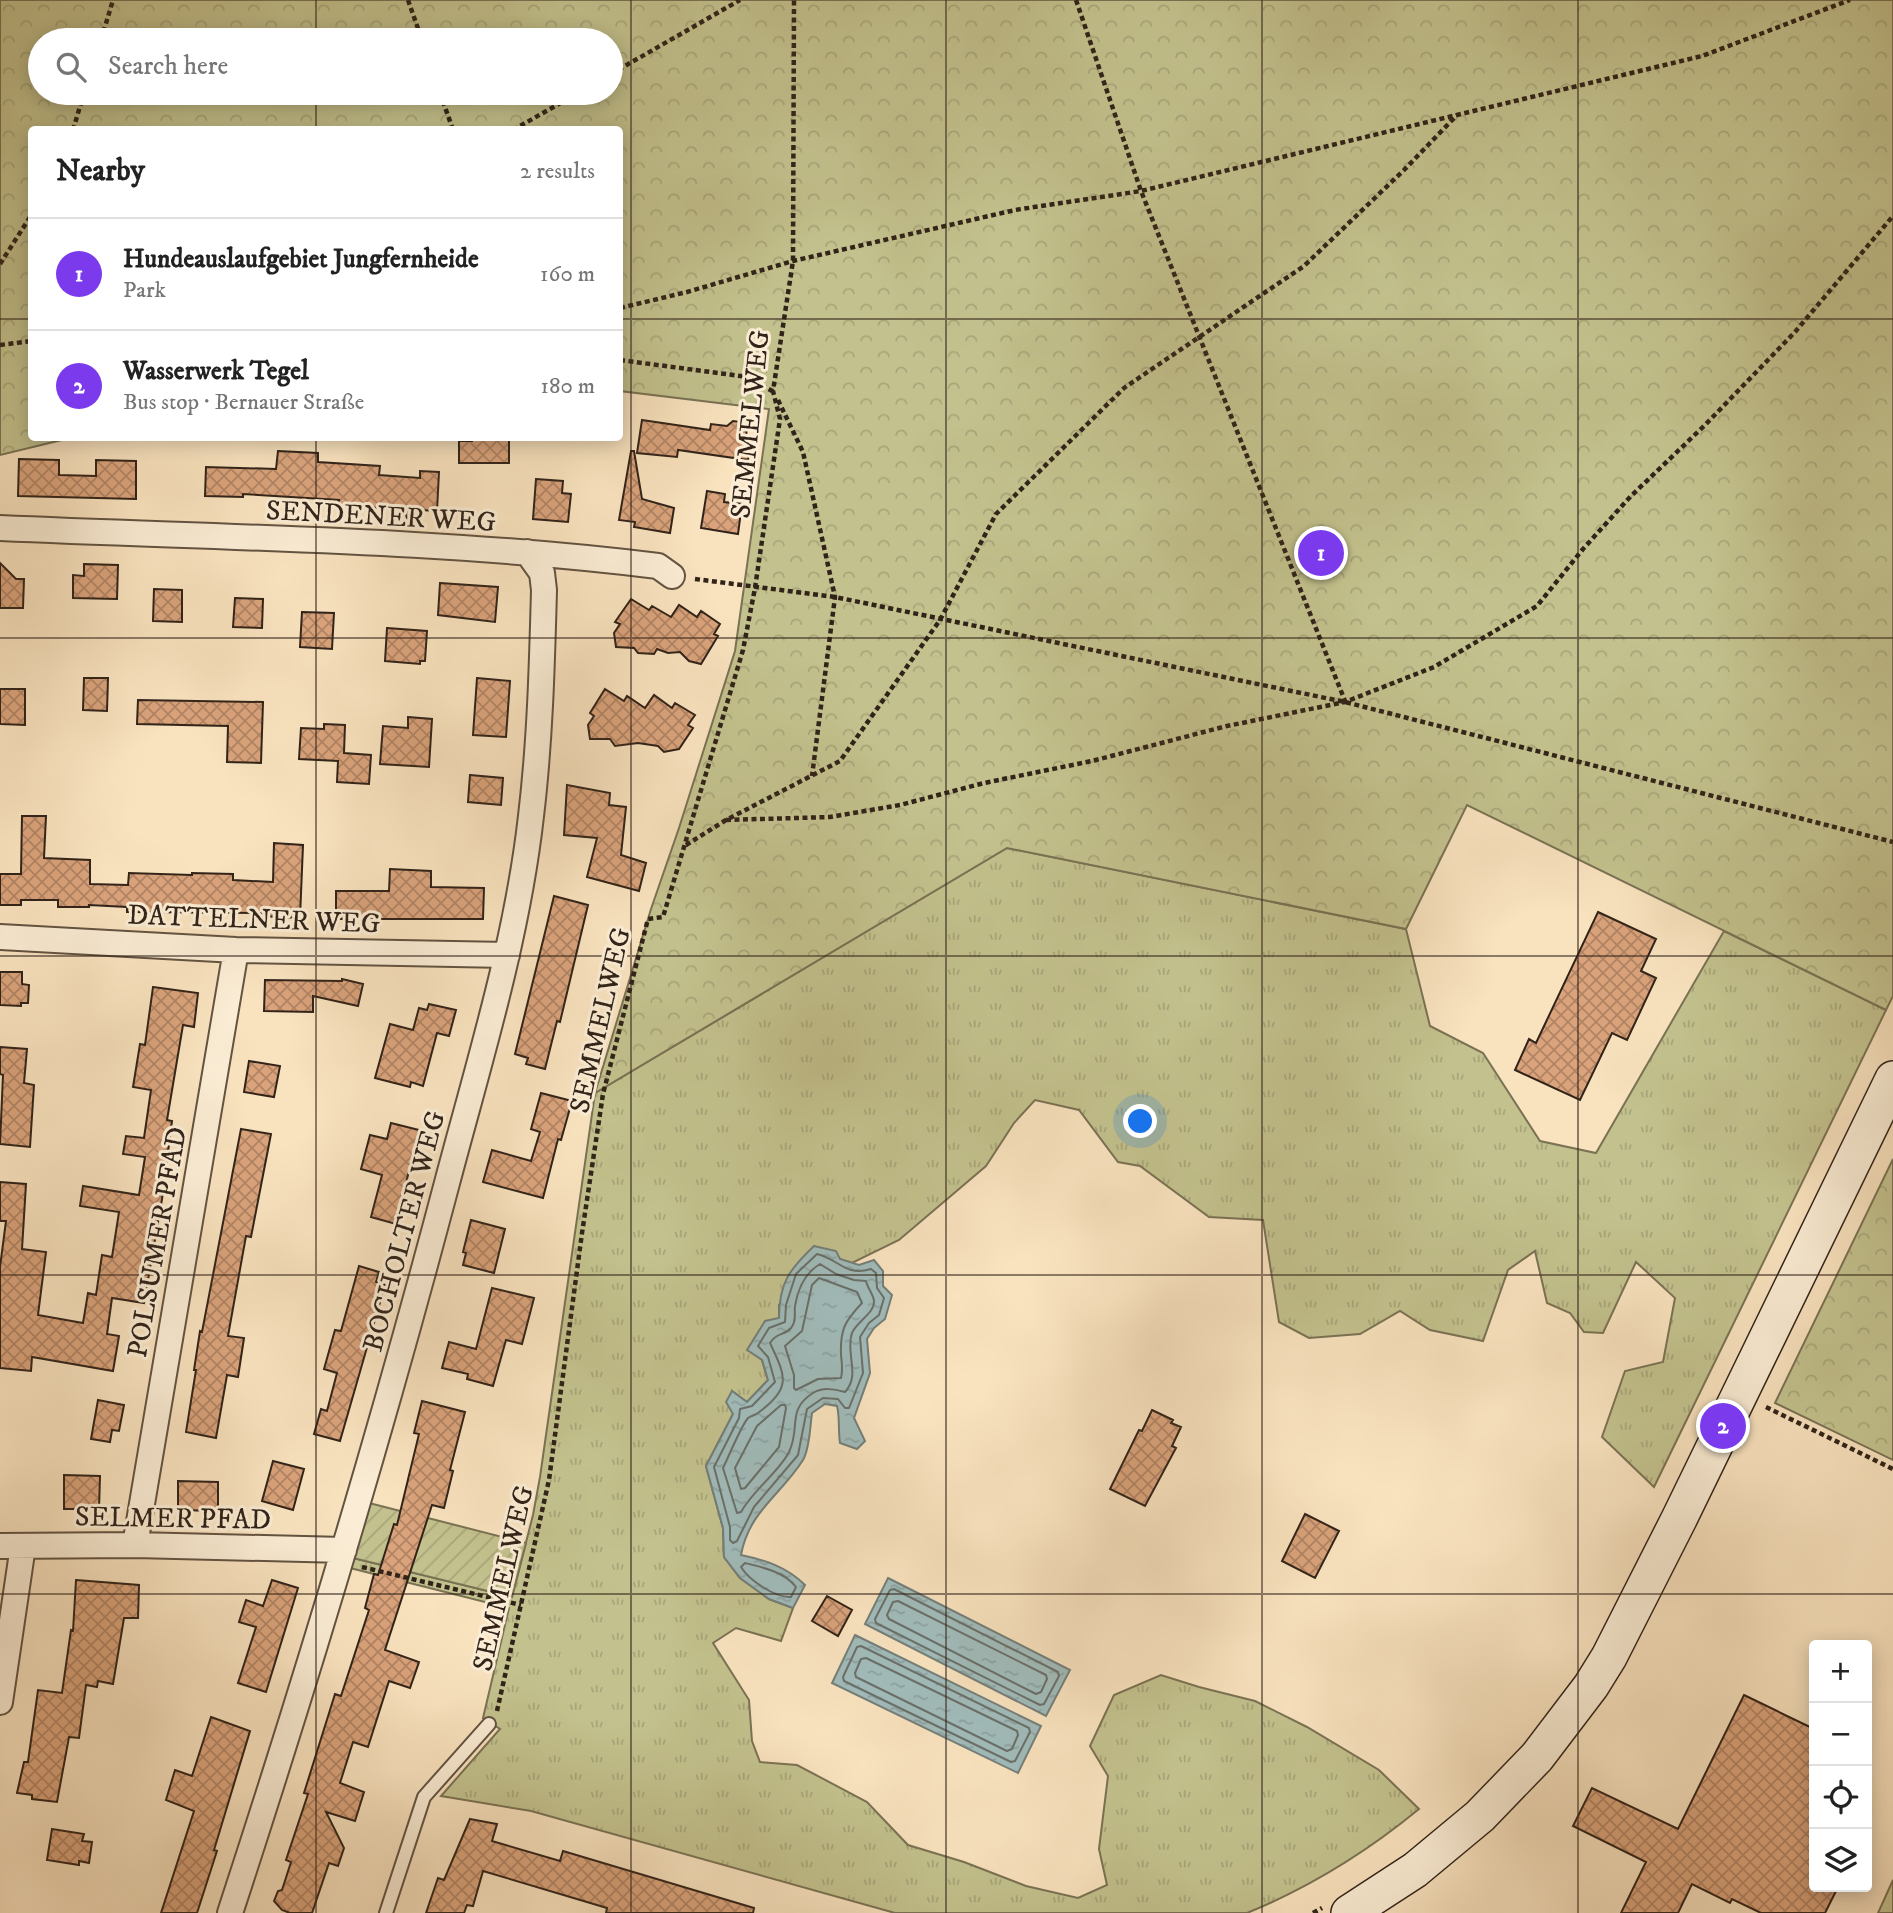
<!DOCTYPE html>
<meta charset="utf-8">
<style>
:root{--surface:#fff;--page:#f6f6f6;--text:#222;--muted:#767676;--line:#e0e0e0;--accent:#7c3aed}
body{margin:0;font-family:"IM FELL DW Pica",serif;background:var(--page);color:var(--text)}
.controls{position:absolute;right:21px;bottom:21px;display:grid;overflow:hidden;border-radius:7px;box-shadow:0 4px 18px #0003}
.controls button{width:63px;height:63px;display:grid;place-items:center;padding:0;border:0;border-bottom:2px solid var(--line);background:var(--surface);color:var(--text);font:35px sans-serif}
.you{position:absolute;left:1141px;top:1122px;width:24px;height:24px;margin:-18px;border:5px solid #fff;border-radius:50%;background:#1a73e8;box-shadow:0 0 0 10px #1a73e833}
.badge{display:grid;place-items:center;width:46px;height:46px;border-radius:50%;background:var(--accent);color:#fff;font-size:23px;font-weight:700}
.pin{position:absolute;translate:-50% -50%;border:4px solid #fff;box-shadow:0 2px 7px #0006}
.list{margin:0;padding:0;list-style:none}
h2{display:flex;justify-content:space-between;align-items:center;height:91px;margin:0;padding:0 28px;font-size:30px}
h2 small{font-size:23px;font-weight:400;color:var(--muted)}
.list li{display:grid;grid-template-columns:46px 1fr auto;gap:21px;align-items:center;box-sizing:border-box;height:112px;padding:0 28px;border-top:2px solid var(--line)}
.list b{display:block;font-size:26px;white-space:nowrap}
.list p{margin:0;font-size:23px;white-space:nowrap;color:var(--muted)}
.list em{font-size:23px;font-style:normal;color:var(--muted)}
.icon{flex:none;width:38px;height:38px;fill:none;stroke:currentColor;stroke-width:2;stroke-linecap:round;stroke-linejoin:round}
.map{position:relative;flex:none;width:1893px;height:1913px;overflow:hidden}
.search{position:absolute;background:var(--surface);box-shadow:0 4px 18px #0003;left:28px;top:28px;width:595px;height:77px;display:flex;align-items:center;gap:18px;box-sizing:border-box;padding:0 24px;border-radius:38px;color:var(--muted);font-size:26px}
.panel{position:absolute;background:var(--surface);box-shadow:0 4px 18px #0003;left:28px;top:126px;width:595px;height:315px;border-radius:7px}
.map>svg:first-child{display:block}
.grass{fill:url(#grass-tufts);stroke:#7a7254;stroke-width:2}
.forest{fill:url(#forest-crowns);stroke:#7a7254;stroke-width:2;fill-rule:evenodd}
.garden{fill:url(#garden-furrows);stroke:#7a7254;stroke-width:2}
.water{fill:url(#water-ripples);stroke:#747f7a;stroke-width:2}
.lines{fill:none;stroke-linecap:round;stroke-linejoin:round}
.shore{stroke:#69706a;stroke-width:2}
.building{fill:url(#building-cross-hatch);stroke:#312319;stroke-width:2}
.lane-casing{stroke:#635342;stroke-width:16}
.street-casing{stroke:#635342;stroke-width:28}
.secondary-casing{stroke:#312319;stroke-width:38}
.path{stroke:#312319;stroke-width:4.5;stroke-dasharray:5 3.5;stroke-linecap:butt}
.lane{stroke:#fbedd5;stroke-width:12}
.street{stroke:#fbedd5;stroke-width:24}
.secondary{stroke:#fbedd5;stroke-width:35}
.grid{fill:none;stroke:#312319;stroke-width:2;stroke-opacity:0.55}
.labels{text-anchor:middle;stroke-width:6;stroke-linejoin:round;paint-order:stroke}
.street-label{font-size:28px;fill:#312319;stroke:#fbedd5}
</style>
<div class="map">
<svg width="1893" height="1913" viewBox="0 0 1893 1913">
<defs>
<pattern id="grass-tufts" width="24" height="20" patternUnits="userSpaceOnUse" patternTransform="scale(1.75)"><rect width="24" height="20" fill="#c3c28e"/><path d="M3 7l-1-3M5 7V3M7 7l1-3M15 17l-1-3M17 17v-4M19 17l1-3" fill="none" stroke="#a8a67a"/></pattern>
<pattern id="forest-crowns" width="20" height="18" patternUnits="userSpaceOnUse" patternTransform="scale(1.75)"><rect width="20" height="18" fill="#c3c28e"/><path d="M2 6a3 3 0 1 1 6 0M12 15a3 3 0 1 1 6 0" fill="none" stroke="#a8a67a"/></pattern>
<pattern id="garden-furrows" width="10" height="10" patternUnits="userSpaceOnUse" patternTransform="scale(1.75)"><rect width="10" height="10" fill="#c3c28e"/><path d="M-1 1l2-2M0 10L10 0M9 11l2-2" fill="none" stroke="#a8a67a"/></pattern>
<pattern id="water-ripples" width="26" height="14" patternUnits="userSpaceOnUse" patternTransform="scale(1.75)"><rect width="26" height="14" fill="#a1bcbb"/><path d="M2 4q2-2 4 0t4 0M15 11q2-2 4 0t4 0" fill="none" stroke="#8ba1a0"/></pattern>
<pattern id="building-cross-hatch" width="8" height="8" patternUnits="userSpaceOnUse" patternTransform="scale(1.75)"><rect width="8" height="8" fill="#daa37b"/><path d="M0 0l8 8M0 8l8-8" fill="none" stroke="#b18464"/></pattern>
</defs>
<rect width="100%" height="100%" fill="#f9e3bf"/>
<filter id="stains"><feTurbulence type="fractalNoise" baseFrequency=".00286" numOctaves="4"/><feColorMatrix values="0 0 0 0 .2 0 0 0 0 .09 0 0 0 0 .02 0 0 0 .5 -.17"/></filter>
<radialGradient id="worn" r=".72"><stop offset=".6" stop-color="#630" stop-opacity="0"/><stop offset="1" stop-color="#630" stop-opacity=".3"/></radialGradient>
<path class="grass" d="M 1007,848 L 1406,929 L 1430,1026 L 1483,1053 L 1540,1141 L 1596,1153 L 1724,931 L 1886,1010 L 1654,1487 L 1602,1437 L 1625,1371 L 1663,1362 L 1675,1298 L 1636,1262 L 1603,1333 L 1584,1332 L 1570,1313 L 1547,1303 L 1535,1251 L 1508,1270 L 1483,1341 L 1430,1330 L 1400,1311 L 1360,1334 L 1309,1338 L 1279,1322 L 1263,1220 L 1209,1217 L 1140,1166 L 1118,1162 L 1079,1110 L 1035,1100 L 1014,1123 L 986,1166 L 899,1240 L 852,1263 L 840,1259 L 779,1305 L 779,1318 L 762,1360 L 768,1380 L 747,1402 L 732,1391 L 733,1414 L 706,1466 L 723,1528 L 724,1557 L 740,1578 L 769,1599 L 793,1608 L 781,1641 L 736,1628 L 713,1643 L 749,1700 L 752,1741 L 760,1762 L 797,1765 L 867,1802 L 908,1845 L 964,1862 L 1026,1886 L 1078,1898 L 1107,1885 L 1099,1849 L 1108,1776 L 1090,1746 L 1114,1695 L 1161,1675 L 1199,1687 L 1255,1701 L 1307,1727 L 1379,1770 L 1419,1809 C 1368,1851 1308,1888 1247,1913 L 895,1913 L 531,1811 L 441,1796 L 500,1729 L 483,1718 L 509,1608 L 350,1568 L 353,1558 L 512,1597 L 533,1515 L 540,1477 L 595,1093 Z
M 1893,1880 L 1893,1913 L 1878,1913 Z"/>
<path class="forest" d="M 0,0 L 1893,0 L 1893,996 L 1886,1010 L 1467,805 L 1406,929 L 1007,848 L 595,1093 L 651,909 L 679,828 L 735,651 L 769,409 L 620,391 L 620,130 L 32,130 L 32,438 L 70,438 L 0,455 ZM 40,40 L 611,40 L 611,93 L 40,93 Z
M 1893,1159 L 1893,1460 L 1775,1403 Z"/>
<path class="garden" d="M 369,1503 L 526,1543 L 512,1597 L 353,1558 Z"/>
<path class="water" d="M 814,1246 L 836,1251 L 840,1259 L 859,1265 L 874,1260 L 883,1271 L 883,1286 L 892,1295 L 885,1319 L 874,1328 L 867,1339 L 870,1373 L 854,1418 L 865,1441 L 857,1449 L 840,1443 C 838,1430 840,1418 837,1406 L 825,1404 L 812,1413 C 810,1426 810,1448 803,1460 C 781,1495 749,1511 741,1555 C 765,1560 787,1567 805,1585 L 793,1608 L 769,1599 L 740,1578 L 724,1557 L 723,1528 L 706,1466 L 733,1414 L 726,1402 L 732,1391 L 747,1402 L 768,1380 L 762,1360 L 747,1350 L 765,1321 L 779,1318 C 779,1282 790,1269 814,1246 Z
M 888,1578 L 1070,1670 L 1046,1716 L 865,1624 Z
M 855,1635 L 1041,1726 L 1018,1773 L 832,1683 Z"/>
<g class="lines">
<path class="shore" d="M 817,1254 C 839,1259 845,1277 871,1269 L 876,1273 L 877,1288 L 884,1298 L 879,1315 L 869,1323 L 860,1337 L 863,1373 L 849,1408 L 845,1408 L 838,1399 L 823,1398 L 807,1409 L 798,1455 L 754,1507 L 737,1541 L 733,1543 L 730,1540 L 730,1527 L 714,1467 L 739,1418 L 740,1409 L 752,1406 L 775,1382 L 768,1357 L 758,1346 L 769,1328 L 785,1322 L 786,1305 L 796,1274 Z
M 820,1264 L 836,1274 L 854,1280 L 866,1281 C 867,1287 874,1296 874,1301 C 875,1313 856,1322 852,1333 C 845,1353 861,1375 845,1392 C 834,1389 823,1387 813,1393 C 786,1410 801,1428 789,1452 C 779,1472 753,1490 741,1512 L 737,1513 L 723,1468 C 729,1456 741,1426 748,1418 C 751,1416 755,1415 758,1413 C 792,1387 786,1377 770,1343 C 777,1332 784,1336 791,1328 C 797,1321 794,1313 795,1306 C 798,1288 805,1273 820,1264 Z
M 819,1278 L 857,1292 L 862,1303 C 845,1321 840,1329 841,1355 C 842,1363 843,1370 841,1378 L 818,1379 L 796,1390 L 794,1388 L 794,1375 L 785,1346 L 802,1331 L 812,1285 Z
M 781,1405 L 785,1405 L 786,1408 L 779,1447 L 745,1488 L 741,1489 L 735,1468 L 757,1426 Z
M 745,1563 C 762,1567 785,1572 796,1587 L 791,1597 C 775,1598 749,1580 741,1567 Z
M 894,1589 L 1058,1672 L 1059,1676 L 1044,1704 L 1040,1705 L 876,1623 L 875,1619 L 890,1590 Z
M 898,1601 L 1046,1675 L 1047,1679 L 1041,1692 L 1036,1694 L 889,1619 L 887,1615 L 893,1602 Z
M 861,1646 L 1029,1728 L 1030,1732 L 1015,1761 L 1011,1762 L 844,1681 L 843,1677 L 857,1647 Z
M 866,1658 L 1017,1731 L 1018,1735 L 1012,1749 L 1007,1751 L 856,1677 L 855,1673 L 861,1659 Z"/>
</g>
<path class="building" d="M 642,420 L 710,430 L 711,424 L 727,426 L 733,421 L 748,423 L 746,435 L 751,437 L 748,460 L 678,450 L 677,457 L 637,453 Z
M 472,438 L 509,438 L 509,463 L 459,463 L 459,441 L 472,441 Z
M 278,451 L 318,453 L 318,462 L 380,466 L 379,475 L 420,478 L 420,471 L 439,472 L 437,511 L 419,510 L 408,521 L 404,509 L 339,506 L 339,500 L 243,494 L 243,497 L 205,496 L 206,467 L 276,469 Z
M 631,451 L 634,451 L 642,499 L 674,508 L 670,533 L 634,527 L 635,522 L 619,520 Z
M 19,459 L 59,460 L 59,475 L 96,476 L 96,460 L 136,461 L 136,499 L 18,496 Z
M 536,479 L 563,481 L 562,493 L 571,494 L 568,522 L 533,519 Z
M 707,491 L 725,494 L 724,502 L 742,504 L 738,534 L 701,528 Z
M 0,563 L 16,579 L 24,579 L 23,608 L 0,608 Z
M 84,564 L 118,565 L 117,599 L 73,598 L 73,575 L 84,576 Z
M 440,583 L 498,587 L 495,622 L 438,615 Z
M 154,589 L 182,590 L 182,622 L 153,621 Z
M 235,598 L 263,599 L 262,628 L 233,627 Z
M 631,599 L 649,610 L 652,606 L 671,617 L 679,605 L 697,617 L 701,611 L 720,624 L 714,634 L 718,636 L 701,664 L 689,661 L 680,652 L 668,653 L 657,649 L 654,654 L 638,653 L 634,648 L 616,647 L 614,633 L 620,624 L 615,622 Z
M 302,612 L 334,613 L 332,649 L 300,647 Z
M 387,628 L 427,631 L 425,661 L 420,661 L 420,664 L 385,661 Z
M 84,678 L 108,678 L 107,711 L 83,710 Z
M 477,678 L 510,681 L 506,737 L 473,735 Z
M 0,689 L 25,689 L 25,725 L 0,724 Z
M 605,689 L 624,701 L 627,696 L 645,708 L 654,695 L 672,708 L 675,703 L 695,715 L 688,725 L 693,728 L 679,749 L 664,752 L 658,746 L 638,743 L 615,746 L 610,739 L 590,739 L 588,725 L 594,716 L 590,713 Z
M 138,700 L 263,702 L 261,763 L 227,762 L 228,726 L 137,724 Z
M 408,717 L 432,719 L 429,767 L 380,764 L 383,726 L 408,728 Z
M 324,724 L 345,725 L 344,753 L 371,755 L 369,784 L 337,782 L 338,761 L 299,759 L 301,728 L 324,729 Z
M 470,775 L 503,778 L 501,805 L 468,802 Z
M 567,785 L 610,793 L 609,805 L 626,807 L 621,855 L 646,863 L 639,891 L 587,877 L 597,838 L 564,835 Z
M 22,816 L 46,816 L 44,858 L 90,860 L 90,884 L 128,885 L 129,873 L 192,875 L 192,873 L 233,874 L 233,880 L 273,882 L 274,843 L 303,845 L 300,918 L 260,916 L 261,913 L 127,912 L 127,907 L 89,905 L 89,907 L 58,907 L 58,900 L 21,900 L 21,905 L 0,905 L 0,874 L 21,874 Z
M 390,869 L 431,871 L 431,887 L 484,888 L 483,919 L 336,919 L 336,891 L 389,891 Z
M 554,896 L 588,905 L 560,1022 L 557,1021 L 545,1069 L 526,1064 L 528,1058 L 515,1054 Z
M 1598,912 L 1656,939 L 1641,971 L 1656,978 L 1627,1040 L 1612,1033 L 1580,1100 L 1515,1070 L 1529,1039 L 1536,1043 Z
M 0,972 L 22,972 L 22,984 L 29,985 L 28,1003 L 21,1003 L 21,1006 L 0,1005 Z
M 342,979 L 363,984 L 358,1006 L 313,996 L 313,1012 L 264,1011 L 265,980 L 342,981 Z
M 153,987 L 198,993 L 194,1027 L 183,1025 L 167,1120 L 172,1121 L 162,1199 L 144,1303 L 112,1298 L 107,1334 L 119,1336 L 113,1371 L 32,1357 L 31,1371 L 0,1368 L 0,1267 L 6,1221 L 0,1221 L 0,1182 L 26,1184 L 22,1249 L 46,1252 L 38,1315 L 83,1323 L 88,1293 L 96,1295 L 102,1255 L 112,1257 L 119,1212 L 80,1206 L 83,1186 L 139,1195 L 145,1157 L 123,1154 L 126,1136 L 144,1138 L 151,1090 L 133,1087 L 140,1044 L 145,1045 Z
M 429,1004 L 456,1010 L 449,1036 L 437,1033 L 423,1086 L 411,1082 L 410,1087 L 375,1078 L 390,1024 L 413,1030 L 419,1008 L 427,1010 Z
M 0,1047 L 27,1049 L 24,1083 L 34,1085 L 30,1147 L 0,1144 L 3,1075 L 0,1074 Z
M 249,1061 L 280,1066 L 274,1097 L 244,1092 Z
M 541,1093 L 572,1101 L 561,1140 L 558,1139 L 543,1198 L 483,1182 L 492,1150 L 531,1161 L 540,1132 L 531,1129 Z
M 391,1123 L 419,1130 L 396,1224 L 371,1217 L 382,1175 L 361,1169 L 370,1135 L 387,1139 Z
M 241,1129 L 271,1134 L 251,1237 L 246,1236 L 228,1336 L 244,1338 L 238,1377 L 227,1375 L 216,1438 L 186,1432 L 196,1370 L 194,1370 L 200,1331 L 202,1332 Z
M 471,1220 L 505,1229 L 494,1273 L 463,1265 L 466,1253 L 463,1252 Z
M 359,1266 L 379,1272 L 376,1282 L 385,1285 L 340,1441 L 314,1434 L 321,1409 L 327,1411 L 337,1373 L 324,1369 L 335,1330 L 341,1331 Z
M 492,1288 L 534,1298 L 522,1344 L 506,1340 L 493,1386 L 467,1379 L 468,1374 L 442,1368 L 449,1342 L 476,1349 Z
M 98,1400 L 124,1405 L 119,1431 L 112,1430 L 110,1442 L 91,1439 Z
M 422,1401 L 465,1412 L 450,1470 L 453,1471 L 444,1508 L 432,1505 L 385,1650 L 419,1662 L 410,1688 L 389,1681 L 368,1747 L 353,1742 L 340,1783 L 364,1792 L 355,1821 L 326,1812 L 344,1848 L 338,1866 L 329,1863 L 312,1913 L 290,1913 L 282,1910 L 274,1901 L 278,1891 L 282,1890 L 291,1862 L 286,1860 L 308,1794 L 304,1793 L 335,1694 L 341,1696 L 369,1610 L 365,1608 L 374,1574 L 378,1575 L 394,1524 L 397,1525 L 419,1434 L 414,1433 Z
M 1152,1410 L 1173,1420 L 1171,1423 L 1181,1427 L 1172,1446 L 1176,1448 L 1145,1506 L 1110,1489 L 1139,1430 L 1142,1431 Z
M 273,1461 L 304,1469 L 293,1510 L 262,1501 Z
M 64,1475 L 100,1476 L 99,1509 L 64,1509 Z
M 178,1481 L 218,1482 L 218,1511 L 178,1510 Z
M 1305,1514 L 1339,1531 L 1315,1578 L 1282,1561 Z
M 76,1580 L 139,1585 L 138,1618 L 124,1618 L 113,1684 L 98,1681 L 97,1687 L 86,1685 L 79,1738 L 69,1737 L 57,1802 L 32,1799 L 32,1795 L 17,1793 L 24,1762 L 28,1762 L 38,1690 L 62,1693 L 71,1630 L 73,1631 Z
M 272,1580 L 298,1588 L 266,1692 L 238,1683 L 256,1627 L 239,1622 L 246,1600 L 263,1606 Z
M 827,1596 L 852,1610 L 838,1636 L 812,1621 Z
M 1744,1695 L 1814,1729 L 1814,1887 L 1838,1887 L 1825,1913 L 1761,1913 L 1732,1899 L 1730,1903 L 1692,1884 L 1678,1913 L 1621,1913 L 1646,1862 L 1573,1826 L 1592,1788 L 1678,1829 Z
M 211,1717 L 250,1731 L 214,1850 L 217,1851 L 197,1913 L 161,1913 L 194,1811 L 166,1800 L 175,1770 L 192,1776 Z
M 470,1819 L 497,1824 L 492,1841 L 560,1861 L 563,1851 L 754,1908 L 753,1913 L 606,1913 L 607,1908 L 483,1871 L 473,1906 L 467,1905 L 464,1913 L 426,1913 L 438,1878 L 444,1880 Z
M 52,1829 L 84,1834 L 82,1841 L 92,1842 L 89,1863 L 79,1861 L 79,1865 L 47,1860 Z"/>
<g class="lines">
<defs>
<path id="lane" d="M 386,1913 L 424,1797 L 489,1724"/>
<path id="street" d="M 0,528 C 220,538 440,539 658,566 L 672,576
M 0,937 L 236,950 L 507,955
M 135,1545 L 236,950
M 0,1546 L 135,1545 L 344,1550
M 0,1702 L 23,1546
M 230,1913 C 309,1672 382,1429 447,1183 C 479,1062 517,941 531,816 C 540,741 542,665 544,590 L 542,573 L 527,552"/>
<path id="secondary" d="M 1349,1913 L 1415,1870 L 1480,1816 L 1537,1757 L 1591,1686 L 1609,1657 L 1679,1519 L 1893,1079"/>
</defs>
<use href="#lane" class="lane-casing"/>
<use href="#street" class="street-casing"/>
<use href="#secondary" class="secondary-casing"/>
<path class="path" d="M 408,0 L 422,40
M 1076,0 L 1141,191 L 1345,701
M 101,40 L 113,0
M 611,74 L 740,0
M 440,93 L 453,130
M 73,130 L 84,93
M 513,130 L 578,93
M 0,264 L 32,214
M 620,308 L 687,292 L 793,261 L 1015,210 L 1141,191 L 1702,56 L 1850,0
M 0,345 L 32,341
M 620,360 L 748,377 L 774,392
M 778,400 L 803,452 L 835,597 L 812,776
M 695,579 L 835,597 L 1345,702 L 1893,842
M 726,820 L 830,817 L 900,805 L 984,783 L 1092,761 L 1227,726 L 1345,702 L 1434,667 L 1537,606 L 1583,549 L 1631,496 L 1705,425 L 1795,332 L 1893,216
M 686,845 L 726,820 L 840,761 L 940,620 L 996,514 L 1124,388 L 1304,266 L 1404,170 L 1457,115
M 1766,1407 L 1893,1469
M 362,1567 L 521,1605
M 497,1711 L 549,1480 L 582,1233 L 603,1094 L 648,919 L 663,917 L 743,650 L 755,588 L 780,419 L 773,391 L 793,261 L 794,0
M 1313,1913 L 1322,1908"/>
<use href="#lane" class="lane"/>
<use href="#street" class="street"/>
<use href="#secondary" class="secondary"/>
</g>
<path class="grid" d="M 316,0 L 316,40M 631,0 L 631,1913M 946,0 L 946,1913M 1262,0 L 1262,1913M 1578,0 L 1578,1913M 316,93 L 316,130M 0,319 L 32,319M 620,319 L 1893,319M 316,438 L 316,1913M 0,638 L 1893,638M 0,956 L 1893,956M 0,1275 L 1893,1275M 0,1594 L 1893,1594"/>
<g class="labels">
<g class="street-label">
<text transform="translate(749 424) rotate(-84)" y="10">SEMMELWEG</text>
<text transform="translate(381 515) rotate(3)" y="10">SENDENER WEG</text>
<text transform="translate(254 918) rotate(2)" y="10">DATTELNER WEG</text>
<text transform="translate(599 1020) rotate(-77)" y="10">SEMMELWEG</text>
<text transform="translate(403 1231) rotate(-75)" y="10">BOCHOLTER WEG</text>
<text transform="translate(156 1242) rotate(-80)" y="10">POLSUMER PFAD</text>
<text transform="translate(173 1517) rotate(1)" y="10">SELMER PFAD</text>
<text transform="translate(502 1578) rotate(-77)" y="10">SEMMELWEG</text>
</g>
</g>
<rect width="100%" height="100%" filter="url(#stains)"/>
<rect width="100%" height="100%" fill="url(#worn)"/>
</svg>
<div class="controls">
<button>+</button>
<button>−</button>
<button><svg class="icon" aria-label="locate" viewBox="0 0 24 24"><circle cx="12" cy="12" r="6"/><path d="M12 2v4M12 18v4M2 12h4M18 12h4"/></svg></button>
<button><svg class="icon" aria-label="layers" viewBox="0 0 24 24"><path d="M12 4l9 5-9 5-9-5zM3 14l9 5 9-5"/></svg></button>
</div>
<div class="you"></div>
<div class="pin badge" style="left:1321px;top:553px">1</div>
<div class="pin badge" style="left:1723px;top:1426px">2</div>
<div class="search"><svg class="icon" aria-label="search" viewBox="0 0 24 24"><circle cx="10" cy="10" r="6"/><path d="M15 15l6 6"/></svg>Search here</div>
<section class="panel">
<h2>Nearby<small>2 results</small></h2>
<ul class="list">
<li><span class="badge">1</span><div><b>Hundeauslaufgebiet Jungfernheide</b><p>Park</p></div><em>160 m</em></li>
<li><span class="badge">2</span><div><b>Wasserwerk Tegel</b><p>Bus stop · Bernauer Straße</p></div><em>180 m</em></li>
</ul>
</section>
</div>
